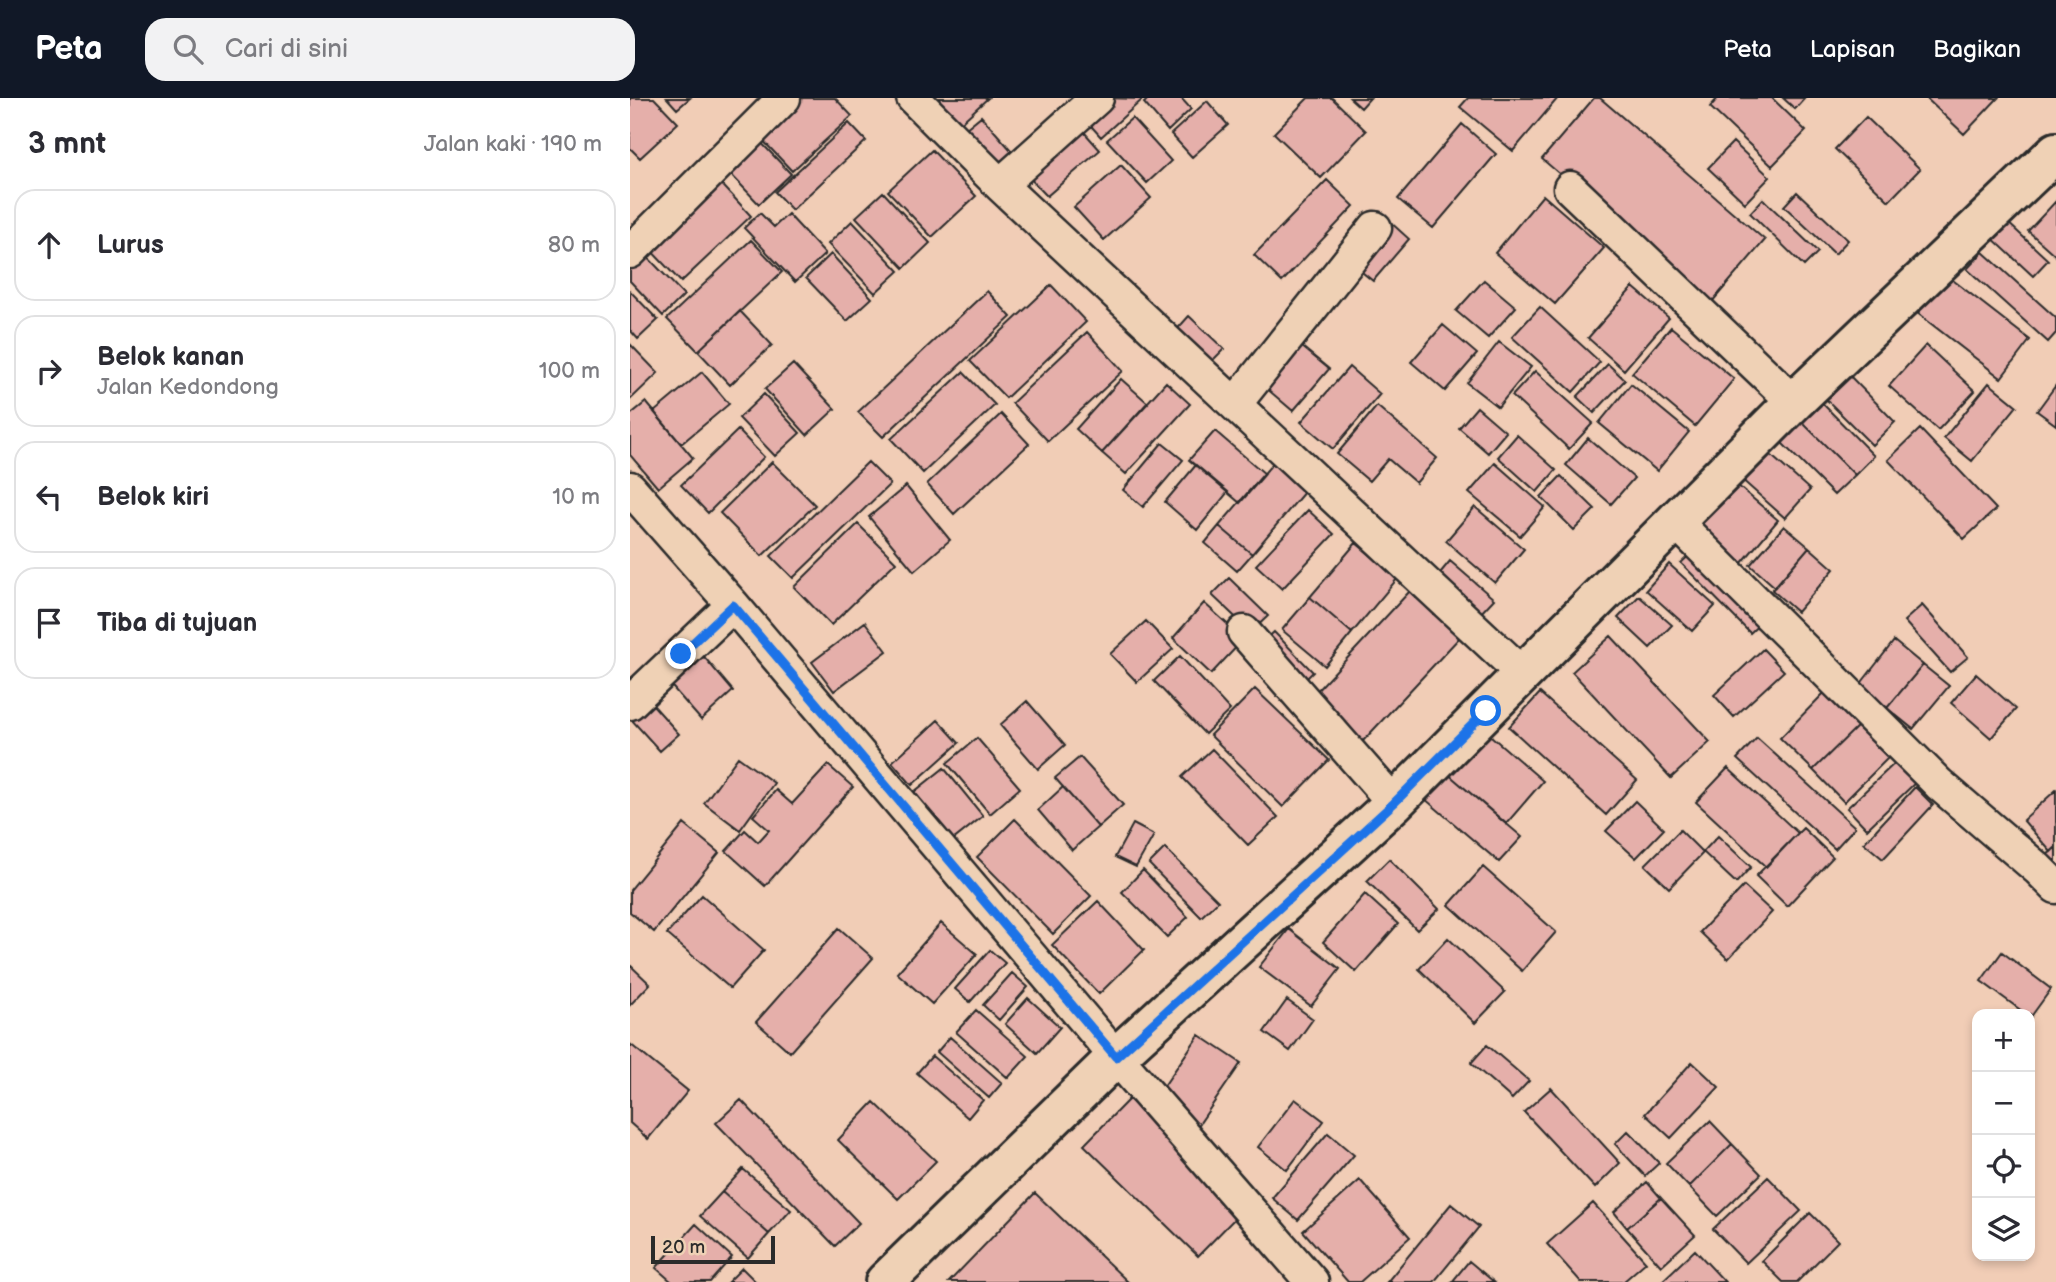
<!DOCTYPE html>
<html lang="id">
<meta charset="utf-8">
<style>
:root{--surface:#fff;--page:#f2f2f3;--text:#2b2b33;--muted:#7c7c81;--line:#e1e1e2;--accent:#111827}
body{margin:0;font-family:"Balsamiq Sans",sans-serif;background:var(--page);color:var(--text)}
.controls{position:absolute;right:21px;bottom:21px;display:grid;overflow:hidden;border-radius:14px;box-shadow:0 4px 10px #0003}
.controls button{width:63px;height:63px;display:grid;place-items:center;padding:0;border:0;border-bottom:2px solid var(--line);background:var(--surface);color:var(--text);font:35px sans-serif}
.scale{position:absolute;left:21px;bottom:18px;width:124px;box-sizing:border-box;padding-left:7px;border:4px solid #2b2b2b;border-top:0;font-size:19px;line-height:24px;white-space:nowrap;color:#2b2b2b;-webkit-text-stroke:5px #efd1b5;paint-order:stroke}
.stop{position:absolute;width:21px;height:21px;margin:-16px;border:5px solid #1a73e8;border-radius:50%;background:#fff}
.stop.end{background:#1a73e8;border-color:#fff;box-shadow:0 2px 7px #0008}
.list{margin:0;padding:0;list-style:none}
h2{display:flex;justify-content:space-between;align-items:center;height:91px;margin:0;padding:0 28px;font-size:30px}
h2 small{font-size:23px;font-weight:400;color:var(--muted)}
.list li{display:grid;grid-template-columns:46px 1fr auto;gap:21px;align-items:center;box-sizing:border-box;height:112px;margin:0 14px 14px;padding:0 14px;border:2px solid var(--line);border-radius:21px}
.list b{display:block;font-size:26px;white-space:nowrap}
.list p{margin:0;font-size:23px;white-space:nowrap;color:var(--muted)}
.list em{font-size:23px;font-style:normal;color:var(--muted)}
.icon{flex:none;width:38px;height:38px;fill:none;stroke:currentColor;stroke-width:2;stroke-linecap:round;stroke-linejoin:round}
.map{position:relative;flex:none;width:1426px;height:1184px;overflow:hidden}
header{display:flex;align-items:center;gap:42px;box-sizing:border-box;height:98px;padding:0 35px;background:var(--accent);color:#fff}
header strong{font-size:33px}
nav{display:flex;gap:38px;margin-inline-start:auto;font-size:24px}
.search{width:490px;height:63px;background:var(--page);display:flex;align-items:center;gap:18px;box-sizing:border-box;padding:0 24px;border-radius:21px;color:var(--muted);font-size:26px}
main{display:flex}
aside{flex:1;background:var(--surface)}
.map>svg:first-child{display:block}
.building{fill:#e5afaa;stroke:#2b2b2b;stroke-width:2}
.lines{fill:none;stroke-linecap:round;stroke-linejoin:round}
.street-casing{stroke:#2b2b2b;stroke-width:37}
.secondary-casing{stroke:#2b2b2b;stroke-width:44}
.street{stroke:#efd1b5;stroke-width:32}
.secondary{stroke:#efd1b5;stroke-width:38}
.route{stroke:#1a73e8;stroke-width:9}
</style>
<header>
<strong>Peta</strong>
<div class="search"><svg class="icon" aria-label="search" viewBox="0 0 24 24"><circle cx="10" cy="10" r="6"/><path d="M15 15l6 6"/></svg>Cari di sini</div>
<nav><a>Peta</a><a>Lapisan</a><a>Bagikan</a></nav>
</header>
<main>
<aside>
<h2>3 mnt<small>Jalan kaki · 190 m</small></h2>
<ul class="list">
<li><svg class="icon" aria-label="ahead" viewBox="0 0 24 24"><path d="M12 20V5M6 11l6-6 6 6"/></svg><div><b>Lurus</b></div><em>80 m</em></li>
<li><svg class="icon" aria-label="right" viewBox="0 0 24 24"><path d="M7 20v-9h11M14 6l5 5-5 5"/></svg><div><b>Belok kanan</b><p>Jalan Kedondong</p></div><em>100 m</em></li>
<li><svg class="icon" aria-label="left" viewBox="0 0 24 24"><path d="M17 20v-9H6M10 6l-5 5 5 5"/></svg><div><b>Belok kiri</b></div><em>10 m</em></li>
<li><svg class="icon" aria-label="arrive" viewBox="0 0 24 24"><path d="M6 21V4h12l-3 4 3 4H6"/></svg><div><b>Tiba di tujuan</b></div></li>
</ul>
</aside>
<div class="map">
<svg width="1426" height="1184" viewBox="0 0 1426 1184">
<rect width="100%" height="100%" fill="#f1cdb6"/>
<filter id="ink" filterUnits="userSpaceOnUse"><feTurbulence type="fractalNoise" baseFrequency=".0143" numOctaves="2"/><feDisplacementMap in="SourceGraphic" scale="14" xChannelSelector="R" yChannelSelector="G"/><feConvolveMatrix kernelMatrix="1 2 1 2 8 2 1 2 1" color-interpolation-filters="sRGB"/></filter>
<g filter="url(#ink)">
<path class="building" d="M 0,0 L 24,0 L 48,25 L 10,60 L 0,50 Z
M 37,0 L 60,0 L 47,11 Z
M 164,0 L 205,0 L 222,18 L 162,73 L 126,35 Z
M 295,0 L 358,0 L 323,32 Z
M 475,0 L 513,1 L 471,39 L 453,19 Z
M 519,0 L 551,0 L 561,11 L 538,33 L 514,5 Z
M 678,0 L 702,0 L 736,33 L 691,80 L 644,35 Z
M 720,0 L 740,0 L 731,10 Z
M 838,0 L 928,0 L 883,53 L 830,9 Z
M 964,0 L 970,0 L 1135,142 L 1081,205 L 912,61 Z
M 1088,0 L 1142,0 L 1176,33 L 1142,68 L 1080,9 Z
M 1153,0 L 1175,0 L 1165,11 Z
M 1296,0 L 1368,0 L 1334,36 Z
M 577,3 L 598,27 L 562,59 L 541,36 Z
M 351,18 L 388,60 L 368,77 L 330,35 Z
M 1236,19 L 1290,71 L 1259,103 L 1205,51 Z
M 502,20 L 541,63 L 517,85 L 477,42 Z
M 219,25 L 236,43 L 162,112 L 145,94 Z
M 447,26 L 470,52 L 417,98 L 394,74 Z
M 832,26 L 866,56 L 803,130 L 768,101 Z
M 124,37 L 161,76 L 129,106 L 92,67 Z
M 1103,44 L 1140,79 L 1115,105 L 1078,70 Z
M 302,52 L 346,98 L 302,139 L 258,93 Z
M 491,67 L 521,100 L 474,142 L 444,109 Z
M 86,80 L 121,118 L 51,184 L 15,146 Z
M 697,82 L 724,108 L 652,184 L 624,157 Z
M 253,94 L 300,145 L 274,170 L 226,119 Z
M 1167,94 L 1218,142 L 1205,156 L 1154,108 Z
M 913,97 L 974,150 L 925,206 L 865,155 Z
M 1133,101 L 1188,154 L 1174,168 L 1120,115 Z
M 1426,103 L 1426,158 L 1398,133 Z
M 130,115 L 144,129 L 158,116 L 195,156 L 165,184 L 114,130 Z
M 758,122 L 779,141 L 743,183 L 722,166 Z
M 1375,122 L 1418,162 L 1403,178 L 1360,138 Z
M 222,123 L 269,173 L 245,195 L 198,146 Z
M 121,142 L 152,174 L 68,253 L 37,221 Z
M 9,150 L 54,197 L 33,218 L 0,183 L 0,158 Z
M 1353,154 L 1426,220 L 1426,235 L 1418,244 L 1337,171 Z
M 201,156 L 242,200 L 217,223 L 176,180 Z
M 1315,176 L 1400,242 L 1371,280 L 1286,214 Z
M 854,182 L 886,209 L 858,240 L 826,213 Z
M 421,187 L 456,224 L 376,300 L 340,263 Z
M 1003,189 L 1039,220 L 994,272 L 958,240 Z
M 0,193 L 28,222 L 8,241 L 0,232 Z
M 357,193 L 381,219 L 253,339 L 228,314 Z
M 910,209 L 970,264 L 943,294 L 882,239 Z
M 110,213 L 142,247 L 100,287 L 68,253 Z
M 559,218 L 594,251 L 576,269 L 542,237 Z
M 813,227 L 847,256 L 815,293 L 781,264 Z
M 1041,229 L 1104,281 L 1065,328 L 1002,275 Z
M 457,234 L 493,273 L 418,343 L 382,305 Z
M 869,244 L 901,269 L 868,309 L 837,285 Z
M 0,246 L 28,275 L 0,302 Z
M 1296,247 L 1345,293 L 1308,332 L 1259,288 Z
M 671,248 L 699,271 L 663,313 L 636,290 Z
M 163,266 L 205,311 L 177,337 L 135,291 Z
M 978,266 L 995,282 L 964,315 L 947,299 Z
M 719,269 L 750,296 L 703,351 L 671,324 Z
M 905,273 L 963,325 L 939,351 L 882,298 Z
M 72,274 L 99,306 L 51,346 L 24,314 Z
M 333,274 L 365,307 L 293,375 L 261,341 Z
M 1216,274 L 1265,324 L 1242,347 L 1192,297 Z
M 491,281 L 518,305 L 472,355 L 446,331 Z
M 536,284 L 560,306 L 496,376 L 472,355 Z
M 1359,285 L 1387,308 L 1342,363 L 1314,340 Z
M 1001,286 L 1059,334 L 1027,373 L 969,325 Z
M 1426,287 L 1426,327 L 1407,313 Z
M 134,296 L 170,335 L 145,358 L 109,320 Z
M 16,304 L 63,360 L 28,390 L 0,357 L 0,317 Z
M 1192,305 L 1244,358 L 1225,377 L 1172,324 Z
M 747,308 L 807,360 L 786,385 L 758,361 L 739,383 L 707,356 Z
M 847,309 L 876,334 L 858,355 L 829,330 Z
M 371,316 L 399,346 L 324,416 L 297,386 Z
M 1172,324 L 1225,377 L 1204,397 L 1151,344 Z
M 1290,331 L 1366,411 L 1334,441 L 1258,362 Z
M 108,332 L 134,359 L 78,415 L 51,387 Z
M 585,333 L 635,376 L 610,405 L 559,362 Z
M 887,337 L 926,372 L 907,394 L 868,359 Z
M 958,340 L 1004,380 L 981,406 L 936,367 Z
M 532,345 L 553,362 L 513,409 L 493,392 Z
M 1135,352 L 1180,392 L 1155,420 L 1110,380 Z
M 142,364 L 185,407 L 132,458 L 90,415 Z
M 238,364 L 260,386 L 163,480 L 141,458 Z
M 643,365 L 675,393 L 622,456 L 589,428 Z
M 865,365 L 915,409 L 890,438 L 839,395 Z
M 566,367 L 598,394 L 567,432 L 535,404 Z
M 931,378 L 965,411 L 944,432 L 911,399 Z
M 1100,381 L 1148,422 L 1111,466 L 1063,425 Z
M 276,388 L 320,442 L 284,473 L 239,419 Z
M 845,409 L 894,451 L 865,485 L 816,443 Z
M 678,412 L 704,436 L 652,491 L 626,467 Z
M 228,426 L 266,464 L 201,527 L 164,489 Z
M 589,428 L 622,456 L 607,473 L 575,445 Z
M 1154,428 L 1179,449 L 1145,489 L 1120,467 Z
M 726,445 L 768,480 L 722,535 L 680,499 Z
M 1179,449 L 1204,471 L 1167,514 L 1142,492 Z
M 1067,450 L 1136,520 L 1120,535 L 1051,465 Z
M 820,463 L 864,501 L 849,517 L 806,480 Z
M 1039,466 L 1085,508 L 1062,533 L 1016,492 Z
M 599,480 L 638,518 L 621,534 L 582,497 Z
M 780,493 L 830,539 L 732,644 L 683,597 Z
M 1009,498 L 1042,527 L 1020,550 L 988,520 Z
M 680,499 L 722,535 L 695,568 L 652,532 Z
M 574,505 L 614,541 L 581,576 L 543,540 Z
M 1292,507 L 1338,559 L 1320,574 L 1274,523 Z
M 516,523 L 543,551 L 507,584 L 480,556 Z
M 235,524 L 257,553 L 204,593 L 182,564 Z
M 644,534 L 683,574 L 670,587 L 630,547 Z
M 981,538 L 1080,644 L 1041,680 L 942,574 Z
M 1264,543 L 1293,567 L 1257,610 L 1229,588 Z
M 1133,551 L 1154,573 L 1104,619 L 1084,597 Z
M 70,554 L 103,593 L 71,622 L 37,583 Z
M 550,558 L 600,612 L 575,636 L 524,583 Z
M 1293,567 L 1319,588 L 1283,631 L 1257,610 Z
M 1346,576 L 1386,611 L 1361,640 L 1321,605 Z
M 625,591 L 699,662 L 653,709 L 580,637 Z
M 1197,592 L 1230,626 L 1183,672 L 1150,640 Z
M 910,595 L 1007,682 L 976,717 L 879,629 Z
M 15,598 L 49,636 L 30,653 L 0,620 Z
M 397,603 L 435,647 L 408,671 L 370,627 Z
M 308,622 L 329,645 L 282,687 L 262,664 Z
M 1230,626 L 1261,657 L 1214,704 L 1183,672 Z
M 854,632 L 913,683 L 876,726 L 817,675 Z
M 347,640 L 390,690 L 360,716 L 317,665 Z
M 1127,640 L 1225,729 L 1205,751 L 1107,661 Z
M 582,651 L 648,719 L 618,747 L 552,679 Z
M 108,659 L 144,685 L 110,732 L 74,705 Z
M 450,659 L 493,707 L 468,729 L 425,680 Z
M 1266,664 L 1286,684 L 1237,731 L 1217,710 Z
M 198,667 L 223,689 L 135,788 L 96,753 L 115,732 L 128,744 L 139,732 L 123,718 L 146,692 L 162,706 Z
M 314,670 L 353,718 L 323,742 L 284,694 Z
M 1098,670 L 1168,735 L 1136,769 L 1066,704 Z
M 817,675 L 892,739 L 869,764 L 795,701 Z
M 433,689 L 468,729 L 442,752 L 408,712 Z
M 1285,689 L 1303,707 L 1253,761 L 1234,745 Z
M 1426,692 L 1426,749 L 1421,754 L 1393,722 Z
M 1005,703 L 1034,731 L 1006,760 L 976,733 Z
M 385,721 L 461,798 L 423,836 L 347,759 Z
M 54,726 L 89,755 L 24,834 L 0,814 L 0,792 Z
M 503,726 L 524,737 L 506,769 L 485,759 Z
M 1173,730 L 1203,759 L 1157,808 L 1126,778 Z
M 1050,732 L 1073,755 L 1039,790 L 1015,767 Z
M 1088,738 L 1121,769 L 1106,785 L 1073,754 Z
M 1426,749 L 1426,769 L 1416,758 Z
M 535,750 L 588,803 L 571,819 L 519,766 Z
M 759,761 L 809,811 L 787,832 L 737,783 Z
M 853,769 L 926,834 L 892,873 L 819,807 Z
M 513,772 L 558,819 L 537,839 L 492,794 Z
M 1114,788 L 1142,814 L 1098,861 L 1070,834 Z
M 735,796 L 768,826 L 726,874 L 693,844 Z
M 72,797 L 134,852 L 100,890 L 37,836 Z
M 468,803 L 514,852 L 469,896 L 422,847 Z
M 311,825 L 347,856 L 302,906 L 267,875 Z
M 209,830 L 243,860 L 160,954 L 126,924 Z
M 659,831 L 710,871 L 681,908 L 629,869 Z
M 818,840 L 875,894 L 845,925 L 789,871 Z
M 360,852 L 375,865 L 340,904 L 325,891 Z
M 1372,854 L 1421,891 L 1400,920 L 1400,916 L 1396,916 L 1351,883 Z
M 0,867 L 20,886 L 0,907 Z
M 382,875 L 398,889 L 369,922 L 353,907 Z
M 398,900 L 430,929 L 407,955 L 375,926 Z
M 657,902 L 683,921 L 660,953 L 634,934 Z
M 346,912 L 398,958 L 378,980 L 326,934 Z
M 569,937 L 611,965 L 563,1035 L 521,1007 Z
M 320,939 L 372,985 L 359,1000 L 307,954 Z
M 0,946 L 58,993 L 18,1041 L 0,1025 Z
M 857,947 L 899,983 L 882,1001 L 841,965 Z
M 302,958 L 353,1002 L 338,1020 L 287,975 Z
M 1062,964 L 1089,989 L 1041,1040 L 1015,1016 Z
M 921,990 L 990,1065 L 965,1090 L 894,1014 Z
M 499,1001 L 613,1112 L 568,1158 L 454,1047 Z
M 665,1001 L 694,1023 L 657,1072 L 628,1049 Z
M 111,1002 L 229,1125 L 205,1148 L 86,1025 Z
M 244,1004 L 306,1063 L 268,1101 L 208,1042 Z
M 1080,1023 L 1102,1046 L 1059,1089 L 1036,1065 Z
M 998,1033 L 1029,1065 L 1015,1078 L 985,1046 Z
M 698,1035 L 724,1057 L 668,1122 L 642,1100 Z
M 1102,1046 L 1131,1076 L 1087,1118 L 1059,1089 Z
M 113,1071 L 161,1112 L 139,1136 L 92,1094 Z
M 1138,1079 L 1171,1113 L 1116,1165 L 1083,1131 Z
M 730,1082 L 780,1139 L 730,1184 L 718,1184 L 673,1133 Z
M 1017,1084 L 1031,1100 L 997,1130 L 984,1114 Z
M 92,1094 L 139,1136 L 118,1160 L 70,1118 Z
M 405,1095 L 498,1184 L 319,1184 Z
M 1031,1100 L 1065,1137 L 1031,1168 L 997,1130 Z
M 963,1105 L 1016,1164 L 993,1184 L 951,1184 L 917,1146 Z
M 821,1106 L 849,1129 L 804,1184 L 757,1184 Z
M 1180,1115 L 1208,1143 L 1167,1184 L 1153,1184 L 1132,1163 Z
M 66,1126 L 102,1159 L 80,1184 L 42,1184 L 26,1170 Z
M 1065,1152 L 1095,1184 L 1031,1184 Z
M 839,1163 L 864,1184 L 822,1184 Z
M 112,1170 L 126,1184 L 98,1184 Z"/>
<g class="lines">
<defs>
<path id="street" d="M 283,0 L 370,87 L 893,576
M 370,87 L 467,0
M 940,90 L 1164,304
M 0,154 L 154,0
M 605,306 L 745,130
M 0,390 L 103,507 L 486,959 L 682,1184
M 1045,423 L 1309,686 L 1408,771 L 1426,789
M 614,534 L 764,705
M 0,605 L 103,507"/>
<path id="secondary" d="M 255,1184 L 486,959 L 764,705 L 1164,304 L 1426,54"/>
</defs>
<use href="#street" class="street-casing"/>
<use href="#secondary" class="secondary-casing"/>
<use href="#street" class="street"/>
<use href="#secondary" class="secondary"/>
</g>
</g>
<g class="lines" filter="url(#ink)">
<path class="route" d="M 51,556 L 103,507 L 486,959 L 764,705 L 856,613"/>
</g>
</svg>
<div class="controls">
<button>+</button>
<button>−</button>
<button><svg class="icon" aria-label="locate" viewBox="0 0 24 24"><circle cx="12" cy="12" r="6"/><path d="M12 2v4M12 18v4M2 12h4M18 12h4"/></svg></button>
<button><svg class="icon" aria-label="layers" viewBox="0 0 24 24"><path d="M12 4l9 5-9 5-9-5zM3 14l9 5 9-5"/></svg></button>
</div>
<div class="scale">20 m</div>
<div class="stop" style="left:856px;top:613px"></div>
<div class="stop end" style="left:51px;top:556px"></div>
</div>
</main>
